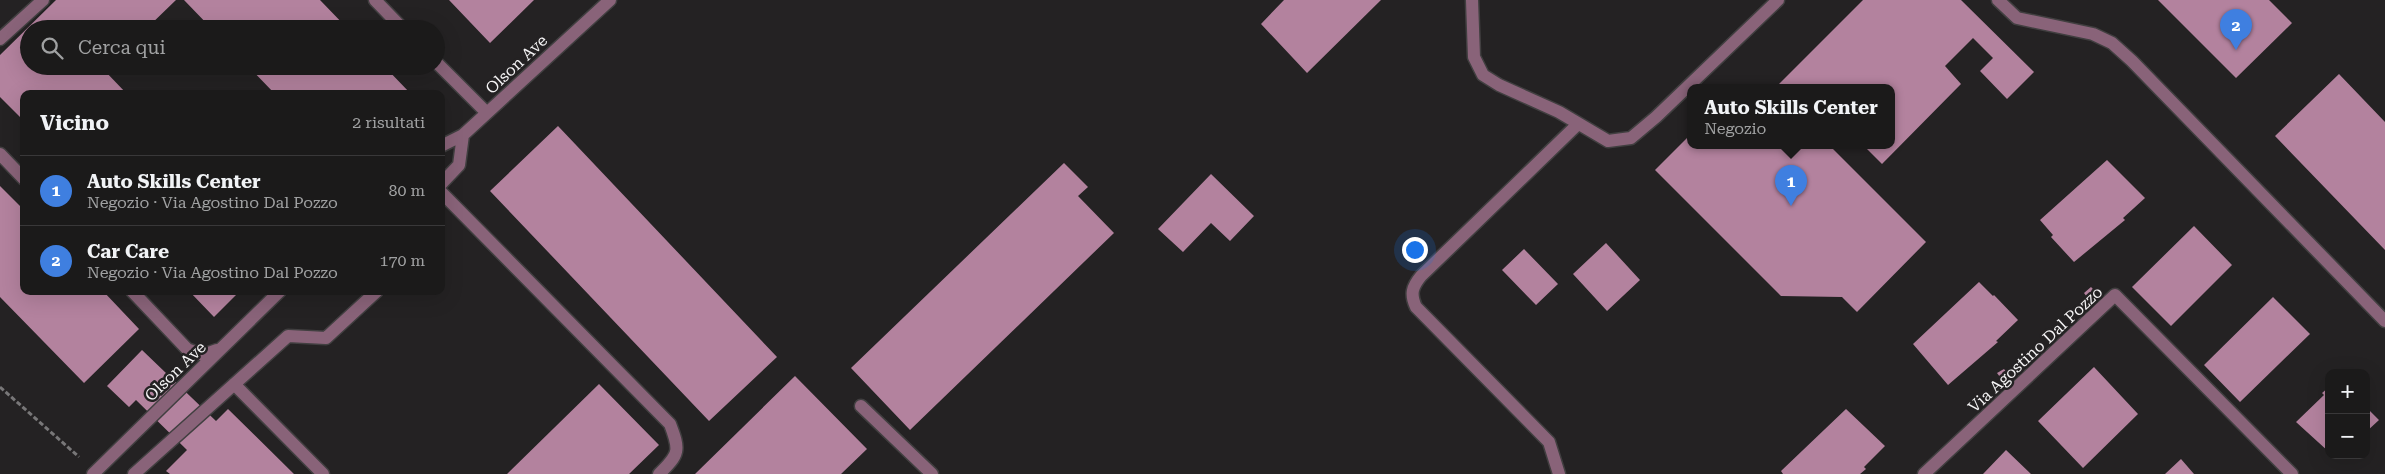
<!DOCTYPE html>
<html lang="it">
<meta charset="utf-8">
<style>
:root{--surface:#1b1a1a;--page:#282727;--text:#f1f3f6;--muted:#a0a1a2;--line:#393839;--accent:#7c3aed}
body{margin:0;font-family:"Roboto Serif",serif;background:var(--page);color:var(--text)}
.controls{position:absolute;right:15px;bottom:15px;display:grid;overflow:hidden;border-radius:10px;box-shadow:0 5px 20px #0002}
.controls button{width:45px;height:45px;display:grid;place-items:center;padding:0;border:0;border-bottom:1px solid var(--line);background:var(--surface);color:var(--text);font:25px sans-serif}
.you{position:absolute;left:1414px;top:249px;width:18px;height:18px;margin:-12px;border:4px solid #fff;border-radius:50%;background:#1a73e8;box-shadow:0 0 0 8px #1a73e833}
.badge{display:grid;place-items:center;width:32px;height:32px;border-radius:50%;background:var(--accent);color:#fff;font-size:16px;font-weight:700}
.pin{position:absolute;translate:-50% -41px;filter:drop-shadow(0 1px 2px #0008)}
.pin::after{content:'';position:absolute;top:26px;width:18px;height:15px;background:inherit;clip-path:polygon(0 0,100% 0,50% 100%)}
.popup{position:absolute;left:1687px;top:84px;width:208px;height:65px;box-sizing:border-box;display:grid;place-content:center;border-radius:10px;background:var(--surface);filter:drop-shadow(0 1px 4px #0005);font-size:16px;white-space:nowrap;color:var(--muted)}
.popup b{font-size:19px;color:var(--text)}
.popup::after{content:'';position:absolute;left:50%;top:100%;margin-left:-10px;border:10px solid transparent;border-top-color:var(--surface)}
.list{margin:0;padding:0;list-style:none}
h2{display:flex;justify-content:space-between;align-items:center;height:65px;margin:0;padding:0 20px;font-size:21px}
h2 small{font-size:16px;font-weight:400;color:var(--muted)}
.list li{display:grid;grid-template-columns:32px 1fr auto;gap:15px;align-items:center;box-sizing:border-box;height:70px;padding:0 20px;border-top:1px solid var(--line)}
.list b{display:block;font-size:19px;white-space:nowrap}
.list p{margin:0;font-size:16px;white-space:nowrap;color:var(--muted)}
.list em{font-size:16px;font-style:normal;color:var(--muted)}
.icon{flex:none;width:28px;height:28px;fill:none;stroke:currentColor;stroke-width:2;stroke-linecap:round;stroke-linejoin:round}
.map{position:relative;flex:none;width:2385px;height:474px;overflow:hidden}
.search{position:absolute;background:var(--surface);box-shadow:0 5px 20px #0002;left:20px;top:20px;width:425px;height:55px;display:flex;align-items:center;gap:12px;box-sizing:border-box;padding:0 18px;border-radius:28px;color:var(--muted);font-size:19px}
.panel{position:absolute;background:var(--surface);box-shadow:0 5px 20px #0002;left:20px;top:90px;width:425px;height:205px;border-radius:10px}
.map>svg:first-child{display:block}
.building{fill:#b3829e}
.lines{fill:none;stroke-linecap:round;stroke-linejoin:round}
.street-casing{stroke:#413f40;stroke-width:15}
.path{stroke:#787778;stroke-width:3;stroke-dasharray:5 2.5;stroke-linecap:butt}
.street{stroke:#896379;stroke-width:12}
.labels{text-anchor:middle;stroke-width:5;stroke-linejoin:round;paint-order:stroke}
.street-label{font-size:16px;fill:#f5f4f5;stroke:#242223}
</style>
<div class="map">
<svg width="2385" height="474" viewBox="0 0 2385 474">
<rect width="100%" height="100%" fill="#242223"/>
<path class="building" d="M 56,0 L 176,0 L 146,29 L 29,29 L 29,66 L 108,66 L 104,70 L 127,94 L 24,94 L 24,121 L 0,97 L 0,55 Z
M 184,0 L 320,0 L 348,29 L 212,29 Z
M 449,0 L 534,0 L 490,43 Z
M 1284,0 L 1381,0 L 1307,73 L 1261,24 Z
M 1863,0 L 1961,0 L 2034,72 L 2007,99 L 1980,71 L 1993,58 L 1973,38 L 1945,66 L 1961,84 L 1882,164 L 1863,145 L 1891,145 L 1891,87 L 1776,87 Z
M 2158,0 L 2269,0 L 2292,23 L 2236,78 Z
M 248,66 L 384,66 L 411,94 L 275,94 Z
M 2339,74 L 2385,122 L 2385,250 L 2275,136 Z
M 558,126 L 777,357 L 709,421 L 490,191 Z
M 1691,134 L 1691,145 L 1714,145 L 1716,147 L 1718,145 L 1829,145 L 1926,242 L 1857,312 L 1842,297 L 1781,296 L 1655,170 Z
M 2107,160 L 2145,198 L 2123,218 L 2125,220 L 2074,262 L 2051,237 L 2053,235 L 2040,220 Z
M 1064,163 L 1088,187 L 1078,196 L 1114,233 L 910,430 L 851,368 Z
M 1211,174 L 1254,216 L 1230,241 L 1211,223 L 1183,252 L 1158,229 Z
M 0,186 L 24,210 L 24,291 L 103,291 L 139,329 L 84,383 L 0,297 Z
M 2194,226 L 2232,265 L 2171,326 L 2132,287 Z
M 1606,243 L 1640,280 L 1607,311 L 1573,274 Z
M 1524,249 L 1558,284 L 1536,305 L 1502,270 Z
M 1979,282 L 1993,296 L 1994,295 L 2018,320 L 1996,341 L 1998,342 L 1948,385 L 1913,344 Z
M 2091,287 L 2094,290 L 2087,297 L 2084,293 Z
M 189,291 L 240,291 L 214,317 Z
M 2273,297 L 2310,334 L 2240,402 L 2204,365 Z
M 142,350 L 216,421 L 228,409 L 294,474 L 170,474 L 166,471 L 187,450 L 136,400 L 129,407 L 107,386 Z
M 2094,367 L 2138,414 L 2083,468 L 2038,421 Z
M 2004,369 L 2007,373 L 2000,377 L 1997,373 Z
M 795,376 L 867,449 L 841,474 L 695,474 Z
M 599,384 L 659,445 L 629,474 L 507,474 Z
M 2329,387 L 2329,452 L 2296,422 L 2324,395 L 2322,393 Z
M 2366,407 L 2379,420 L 2366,432 Z
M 1846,409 L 1885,446 L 1864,467 L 1866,469 L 1860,474 L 1783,474 L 1781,471 Z
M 2006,450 L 2031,474 L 1983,474 Z
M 2181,459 L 2194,474 L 2165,474 Z"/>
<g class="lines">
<defs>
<path id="street" d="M 375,0 L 403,29
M 1472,0 L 1474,57 L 1483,75 L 1499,85 L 1559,112 L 1608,141 L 1631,138 L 1656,117 L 1778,0
M 1998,0 L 2017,18 L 2093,34 L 2112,43 L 2132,61 L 2385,321
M 0,39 L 43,0
M 436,62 L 487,113
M 441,146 L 463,135 L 610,0
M 0,154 L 24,179
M 441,184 L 459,165 L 463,135
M 441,192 L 670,424 C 680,450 680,454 659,474
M 132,291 L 187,349 L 203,355 L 217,350
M 234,384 L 323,474
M 861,406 L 932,474
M 93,474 L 280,291
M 134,474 L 288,336 L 326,338 L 377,291
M 1559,474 L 1549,442 L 1416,307 C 1410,294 1412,287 1421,276 L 1578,124
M 1924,474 L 2115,295 L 2292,474"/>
</defs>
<use href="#street" class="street-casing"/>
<path class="path" d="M 0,387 L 79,457"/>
<use href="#street" class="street"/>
</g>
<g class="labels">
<g class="street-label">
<text transform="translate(516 64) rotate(-43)" y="6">Olson Ave</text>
<text transform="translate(2035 349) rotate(-43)" y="6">Via Agostino Dal Pozzo</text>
<text transform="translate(175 371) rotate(-44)" y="6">Olson Ave</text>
</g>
</g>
</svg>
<div class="controls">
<button>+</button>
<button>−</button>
</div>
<div class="you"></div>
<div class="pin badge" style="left:1791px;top:206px;background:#3f7fe0">1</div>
<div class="popup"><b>Auto Skills Center</b>Negozio</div>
<div class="pin badge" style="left:2236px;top:50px;background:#3f7fe0">2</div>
<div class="search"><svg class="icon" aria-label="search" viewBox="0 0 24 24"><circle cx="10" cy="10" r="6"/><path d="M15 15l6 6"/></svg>Cerca qui</div>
<section class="panel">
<h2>Vicino<small>2 risultati</small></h2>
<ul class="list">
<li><span class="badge" style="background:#3f7fe0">1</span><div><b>Auto Skills Center</b><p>Negozio · Via Agostino Dal Pozzo</p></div><em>80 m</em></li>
<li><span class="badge" style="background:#3f7fe0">2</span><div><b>Car Care</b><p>Negozio · Via Agostino Dal Pozzo</p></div><em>170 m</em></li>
</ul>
</section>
</div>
